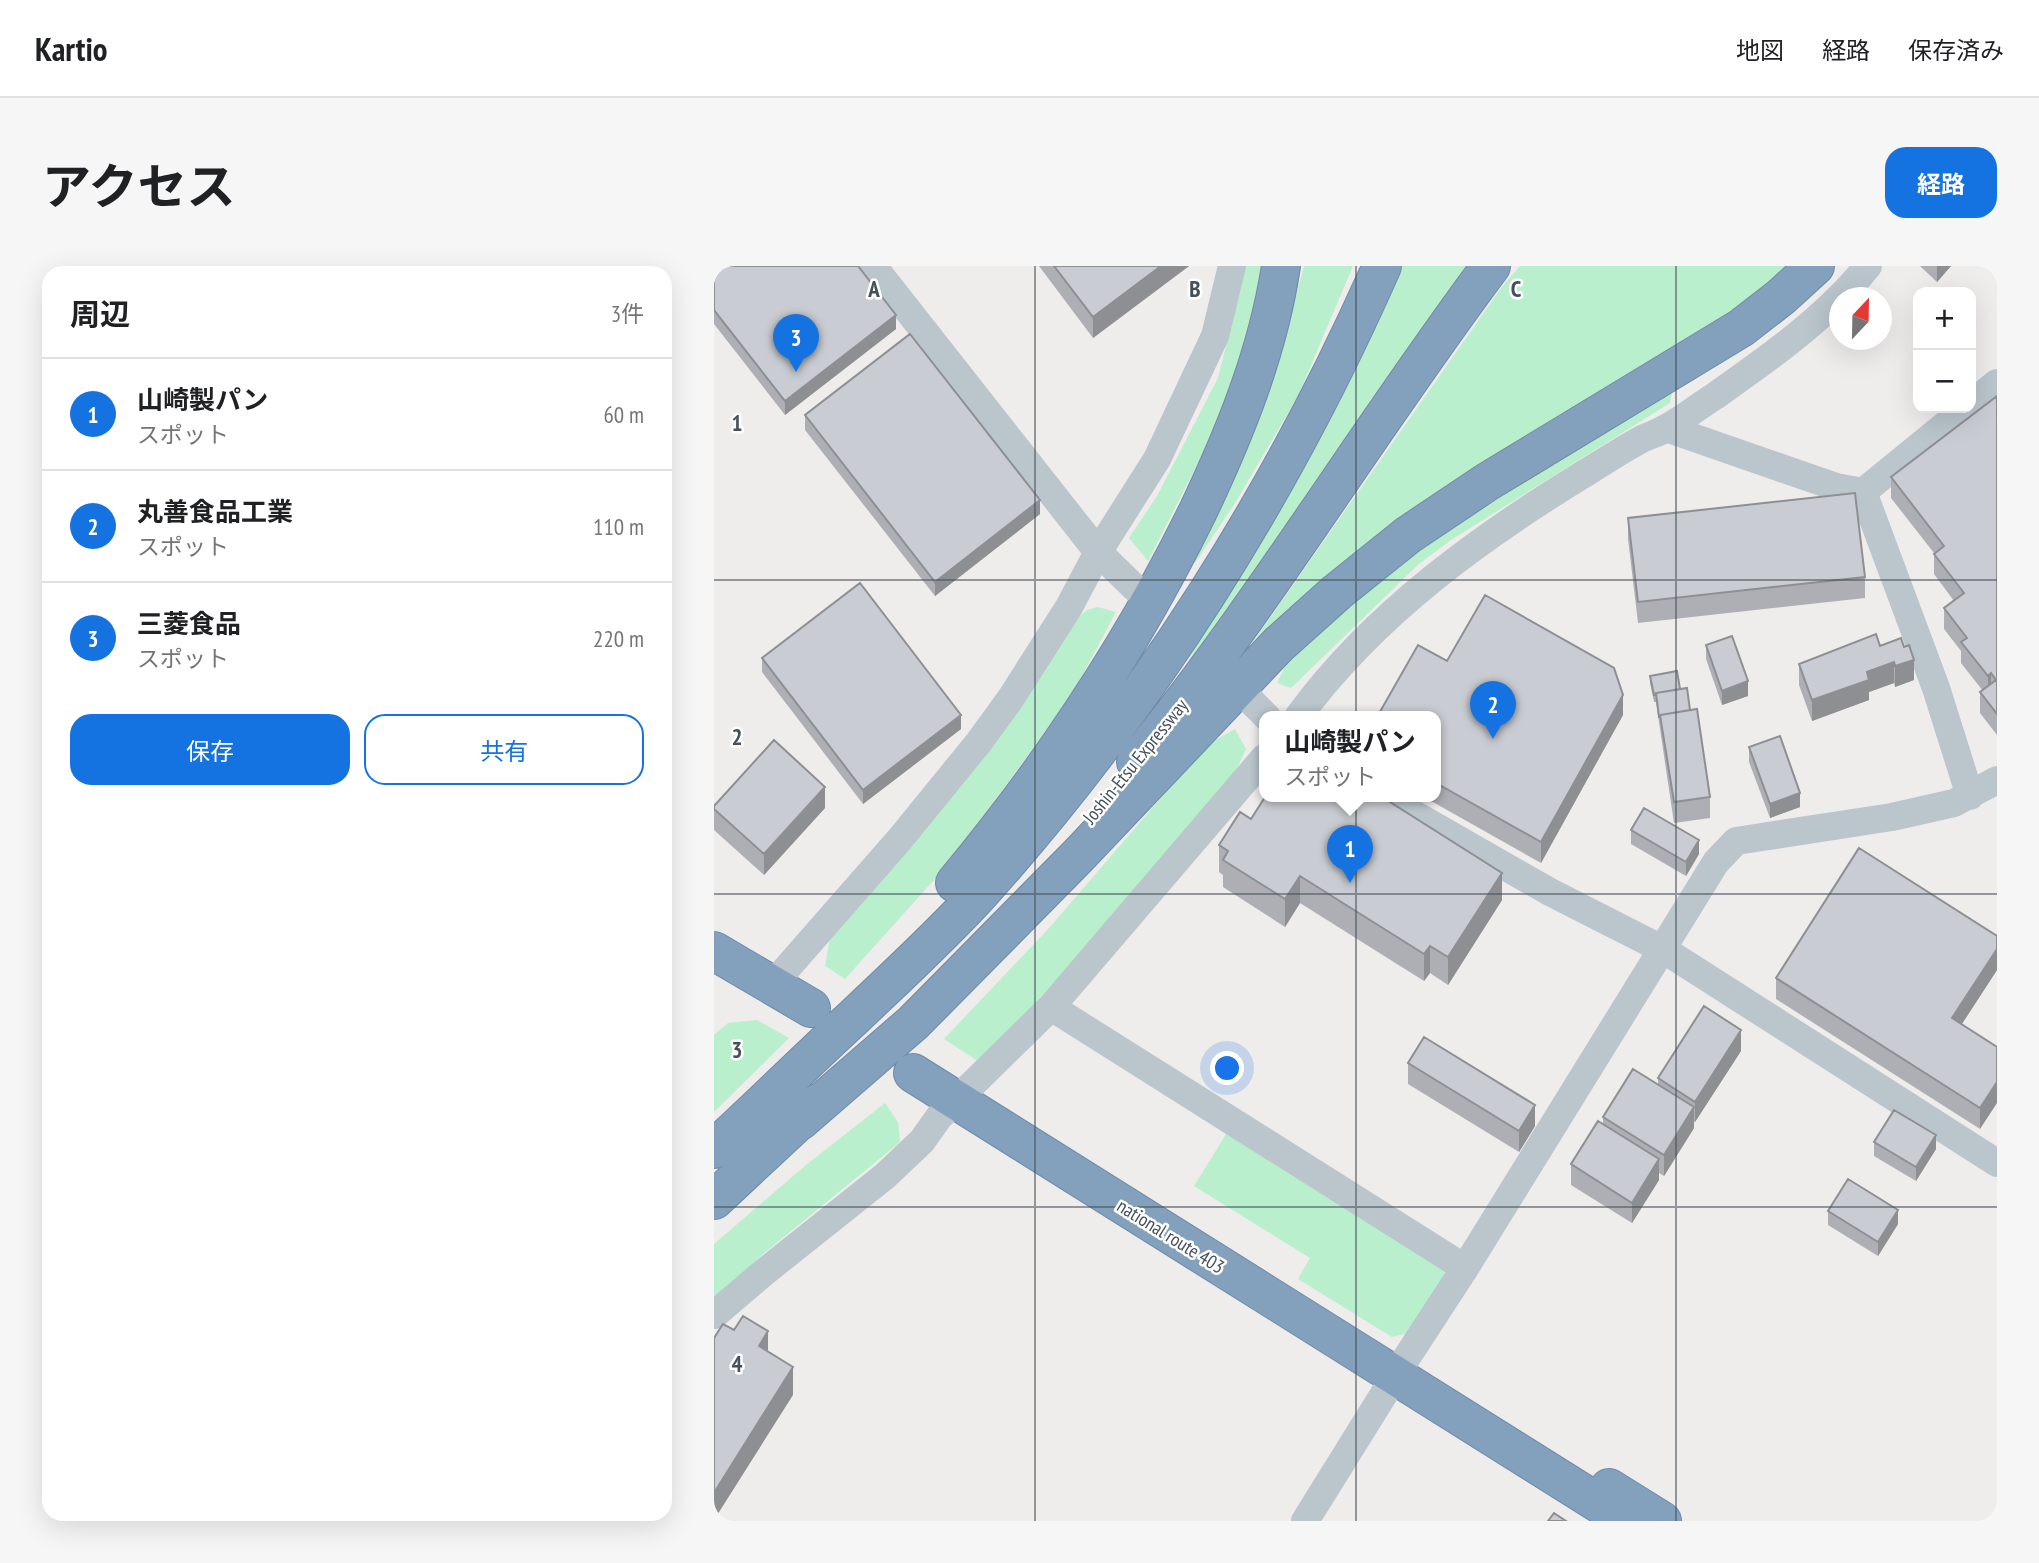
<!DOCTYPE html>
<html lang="ja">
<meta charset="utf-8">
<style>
:root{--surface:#fff;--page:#f6f6f6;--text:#202124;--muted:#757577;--line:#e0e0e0;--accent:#1573e1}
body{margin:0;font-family:"PT Sans Narrow","Noto Sans JP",sans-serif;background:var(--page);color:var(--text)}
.controls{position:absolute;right:21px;top:21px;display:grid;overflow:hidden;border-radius:14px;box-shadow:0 7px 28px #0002}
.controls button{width:63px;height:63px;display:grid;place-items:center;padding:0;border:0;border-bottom:2px solid var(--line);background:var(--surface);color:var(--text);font:35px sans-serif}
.compass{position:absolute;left:1115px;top:21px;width:63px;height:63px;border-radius:50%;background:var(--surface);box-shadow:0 7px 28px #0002;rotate:22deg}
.you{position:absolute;left:514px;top:803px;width:24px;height:24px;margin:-18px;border:5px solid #fff;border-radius:50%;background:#1a73e8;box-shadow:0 0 0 10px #1a73e833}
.badge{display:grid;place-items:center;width:46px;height:46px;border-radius:50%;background:var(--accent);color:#fff;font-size:23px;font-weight:700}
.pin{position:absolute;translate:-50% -58px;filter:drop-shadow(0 2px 4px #0008)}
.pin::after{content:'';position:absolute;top:37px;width:24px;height:21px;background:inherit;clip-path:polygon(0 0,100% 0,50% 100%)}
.popup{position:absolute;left:545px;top:445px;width:182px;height:91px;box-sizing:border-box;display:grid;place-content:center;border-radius:14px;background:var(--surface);filter:drop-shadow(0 2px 5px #0005);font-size:23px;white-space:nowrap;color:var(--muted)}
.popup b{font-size:26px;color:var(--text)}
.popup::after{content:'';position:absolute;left:50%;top:100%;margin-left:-14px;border:14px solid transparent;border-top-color:var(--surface)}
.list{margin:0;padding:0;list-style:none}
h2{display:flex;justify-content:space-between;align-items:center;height:91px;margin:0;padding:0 28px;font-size:30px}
h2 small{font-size:23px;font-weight:400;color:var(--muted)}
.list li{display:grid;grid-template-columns:46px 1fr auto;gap:21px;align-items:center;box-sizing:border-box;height:112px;padding:0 28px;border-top:2px solid var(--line)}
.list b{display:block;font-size:26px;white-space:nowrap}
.list p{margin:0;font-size:23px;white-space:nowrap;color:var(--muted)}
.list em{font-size:23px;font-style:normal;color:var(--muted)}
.actions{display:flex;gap:14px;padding:21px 28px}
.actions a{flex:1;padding:16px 0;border:2px solid var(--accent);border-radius:21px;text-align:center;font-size:24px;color:var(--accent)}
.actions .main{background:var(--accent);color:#fff}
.map{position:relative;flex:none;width:1283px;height:1255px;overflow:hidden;border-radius:21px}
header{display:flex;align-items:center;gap:42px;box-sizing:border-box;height:98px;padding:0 35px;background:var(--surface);border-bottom:2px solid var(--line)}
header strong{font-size:33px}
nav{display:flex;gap:38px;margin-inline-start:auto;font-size:24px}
.intro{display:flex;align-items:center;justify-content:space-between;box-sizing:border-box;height:168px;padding:0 42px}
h1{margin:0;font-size:49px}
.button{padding:18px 32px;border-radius:21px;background:var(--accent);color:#fff;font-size:24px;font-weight:700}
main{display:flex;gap:42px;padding:0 42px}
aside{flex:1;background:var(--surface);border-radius:21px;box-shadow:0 7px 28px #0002}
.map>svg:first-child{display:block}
.green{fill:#b9efcd}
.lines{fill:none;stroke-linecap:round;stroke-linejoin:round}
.highway-casing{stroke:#6e8ba9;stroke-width:40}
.minor{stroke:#bac5cc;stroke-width:28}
.highway{stroke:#83a0bd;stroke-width:38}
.wall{fill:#adafb5}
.shaded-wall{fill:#8d8f93}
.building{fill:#c9ccd2;stroke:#8d8f93;stroke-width:2}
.grid{fill:none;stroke:#45505a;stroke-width:2;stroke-opacity:0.55}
.labels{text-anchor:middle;stroke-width:5;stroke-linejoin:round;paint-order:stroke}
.street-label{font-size:19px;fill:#45505a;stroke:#fff}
.grid-label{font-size:23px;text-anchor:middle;font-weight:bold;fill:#45505a;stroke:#fff;stroke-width:5;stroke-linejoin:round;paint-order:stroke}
</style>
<header>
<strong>Kartio</strong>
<nav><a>地図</a><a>経路</a><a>保存済み</a></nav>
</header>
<div class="intro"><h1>アクセス</h1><a class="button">経路</a></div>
<main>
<aside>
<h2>周辺<small>3件</small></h2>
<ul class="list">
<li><span class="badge">1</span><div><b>山崎製パン</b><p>スポット</p></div><em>60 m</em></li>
<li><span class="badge">2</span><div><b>丸善食品工業</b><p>スポット</p></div><em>110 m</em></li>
<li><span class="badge">3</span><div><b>三菱食品</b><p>スポット</p></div><em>220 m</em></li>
</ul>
<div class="actions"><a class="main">保存</a><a>共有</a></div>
</aside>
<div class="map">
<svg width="1283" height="1255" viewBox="0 0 1283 1255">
<rect width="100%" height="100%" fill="#efecec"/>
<path class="green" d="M 532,0 L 553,0 L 508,150 L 434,295 L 415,272 L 443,230 L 504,112 Z
M 590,0 L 639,0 L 584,130 L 521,237 L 481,297 L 476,295 L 561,106 Z
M 684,0 L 757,0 L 716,51 L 579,252 L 466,411 Z
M 806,0 L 1077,0 L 1018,49 L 530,389 L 787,22 Z
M 958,125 L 956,137 L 737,274 L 705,298 L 577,422 L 563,417 L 577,388 L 724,267 Z
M 384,341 L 402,346 L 359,427 L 237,595 L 131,713 L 111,700 L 117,666 L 359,356 L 373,344 Z
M 521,463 L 532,483 L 517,515 L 268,798 L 230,773 L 336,661 L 483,490 L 500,475 Z
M 43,754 L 75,772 L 0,846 L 0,769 L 14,757 Z
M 171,837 L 184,856 L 186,876 L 49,988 L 0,1034 L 0,978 L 92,899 Z
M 514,865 L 729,999 L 731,1009 L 695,1067 L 678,1071 L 584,1013 L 596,992 L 480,920 Z"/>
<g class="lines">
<defs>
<path id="highway" d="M 422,496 C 550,338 655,163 777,0
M 241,617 C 335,504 419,378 484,245 C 521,167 554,86 567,0
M 0,685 L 97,742
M 199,807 L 913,1255
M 86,855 L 199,757 L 364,590 L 565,378 L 623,326 L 694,269 L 773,216 L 1027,62 L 1067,31 L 1101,0
M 0,883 C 47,840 92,795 139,752 C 182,711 227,670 267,626 C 433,441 568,227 668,0
M 0,934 L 104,837
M 895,1222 L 948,1255"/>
</defs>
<use href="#highway" class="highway-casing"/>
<path class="minor" d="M 159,0 L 384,286 L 421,322
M 1257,138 L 1283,117
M 952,162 L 1122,221 L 1149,226
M 1149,226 L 1222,422 L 1256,530
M 1149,226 L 1252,142
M 538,436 L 553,451
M 584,451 C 660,347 769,269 878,203 C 894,193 911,182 928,173 C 936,169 945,167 952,162 C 969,153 985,140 1001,130 C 1055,92 1112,52 1154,0
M 670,531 L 836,626 L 950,684 L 1283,897
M 59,718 L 186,573 L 265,476 L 297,432 L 355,341 L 384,286 L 443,193 L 501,70 L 518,0
M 337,741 L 751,1002
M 0,1049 L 48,1008 L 171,910 L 208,875 L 225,851 L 337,741 L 550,492
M 591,1255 L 693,1091 L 751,1002 L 1002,596 L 1022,575 L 1178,551 L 1240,537 L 1283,514"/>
<use href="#highway" class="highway"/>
</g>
<path class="wall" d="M 0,0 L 182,63 L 71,149 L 0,58 Z
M 325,0 L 475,0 L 379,72 Z
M 1206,0 L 1237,0 L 1223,16 Z
M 1283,130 L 1283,469 L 1266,447 L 1266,426 L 1269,425 L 1247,397 L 1247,385 L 1230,363 L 1230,342 L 1240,335 L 1220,308 L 1220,287 L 1177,232 L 1177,211 Z
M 91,149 L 326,248 L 221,330 L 91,164 Z
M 914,252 L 1151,311 L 1151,332 L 924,357 L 914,273 Z
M 992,379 L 1034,430 L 1008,439 L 992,393 Z
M 1166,380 L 1200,414 L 1181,421 L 1180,417 L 1155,426 L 1155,434 L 1098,455 L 1085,419 L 1085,398 Z
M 48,392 L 247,463 L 149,538 L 48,406 Z
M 733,395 L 909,449 L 827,597 L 710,531 L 722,531 L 722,451 Z
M 936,410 L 966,423 L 976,444 L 996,531 L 996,552 L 960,557 L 942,436 L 940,436 L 936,417 Z
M 1035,481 L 1086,541 L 1056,552 L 1035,496 Z
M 0,540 L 111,542 L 50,609 L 0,564 Z
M 537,553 L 788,634 L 734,719 L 716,707 L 710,715 L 586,637 L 571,661 L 509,621 L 509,609 L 505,606 L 505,579 Z
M 917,564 L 985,588 L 972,610 L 917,578 Z
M 1283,704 L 1248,758 L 1283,781 L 1266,863 L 1062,733 L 1062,712 Z
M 1027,785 L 981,856 L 980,856 L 980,862 L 950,910 L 945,907 L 945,914 L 918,957 L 857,919 L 857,898 L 889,857 L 889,851 L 944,819 L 944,812 Z
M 694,797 L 821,860 L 805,886 L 694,818 Z
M 1160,876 L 1222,883 L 1202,915 L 1160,890 Z
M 1114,945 L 1184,958 L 1164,990 L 1114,959 Z"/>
<path class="shaded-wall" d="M 447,0 L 475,0 L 379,72 L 379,51 Z
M 1223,0 L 1237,0 L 1223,16 Z
M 182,49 L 182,63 L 71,149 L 71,135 Z
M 326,234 L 326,248 L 221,330 L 221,316 Z
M 1200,394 L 1200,414 L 1181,421 L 1181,400 Z
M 1180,396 L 1180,417 L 1155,426 L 1155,434 L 1098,455 L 1098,434 L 1153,406 Z
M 1277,407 L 1277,428 L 1274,431 L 1274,410 Z
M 1034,415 L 1034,430 L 1008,439 L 1008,425 Z
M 909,429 L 909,449 L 827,597 L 827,576 Z
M 247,449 L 247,463 L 149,538 L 149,524 Z
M 111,521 L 111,542 L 50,609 L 50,588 Z
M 1086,527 L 1086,541 L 1056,552 L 1056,538 Z
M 985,574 L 985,588 L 972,610 L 972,596 Z
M 788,607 L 788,634 L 734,719 L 734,691 Z
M 586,610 L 586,637 L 571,661 L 571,633 Z
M 716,680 L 716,707 L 710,715 L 710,688 Z
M 1283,683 L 1283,704 L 1238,773 L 1238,752 Z
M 1027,764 L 1027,785 L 981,856 L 981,836 Z
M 1283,816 L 1283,837 L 1266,863 L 1266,842 Z
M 821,839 L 821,860 L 805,886 L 805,865 Z
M 980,841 L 980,862 L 950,910 L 950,889 Z
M 1222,869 L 1222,883 L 1202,915 L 1202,901 Z
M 945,893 L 945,914 L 918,957 L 918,937 Z
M 1184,944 L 1184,958 L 1164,990 L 1164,976 Z
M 54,1065 L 54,1092 L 45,1080 Z
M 79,1101 L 79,1129 L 0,1254 L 0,1227 Z"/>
<path class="building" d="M 0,0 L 144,0 L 182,49 L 71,135 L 0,44 Z
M 340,0 L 447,0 L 379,51 Z
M 196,68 L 326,234 L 221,316 L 91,149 Z
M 1283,130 L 1283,448 L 1266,426 L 1282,414 L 1277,407 L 1274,410 L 1247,376 L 1253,372 L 1230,342 L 1250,327 L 1220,288 L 1230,280 L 1177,211 Z
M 1141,227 L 1151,311 L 924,336 L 914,252 Z
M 146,317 L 247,449 L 149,524 L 48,392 Z
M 771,329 L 900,402 L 909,429 L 827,576 L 722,517 L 722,451 L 663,451 L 704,379 L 733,395 Z
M 1162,368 L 1166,380 L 1187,372 L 1190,381 L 1195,379 L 1200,394 L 1181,400 L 1180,396 L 1153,406 L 1155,414 L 1098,434 L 1085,398 Z
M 1018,370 L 1034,415 L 1008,425 L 992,379 Z
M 963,405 L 966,423 L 942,427 L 942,429 L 940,429 L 936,410 Z
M 973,422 L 976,444 L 946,449 L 946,451 L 945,451 L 942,427 Z
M 983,443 L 996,531 L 960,536 L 946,449 Z
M 1066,470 L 1086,527 L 1056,538 L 1035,481 Z
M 60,474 L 111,521 L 50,588 L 0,543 L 0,540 Z
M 551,531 L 668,531 L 788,607 L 734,691 L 716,680 L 710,688 L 586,610 L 571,633 L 509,594 L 514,585 L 505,579 L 526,546 L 537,553 Z
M 930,542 L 985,574 L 972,596 L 917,564 Z
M 1145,582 L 1283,670 L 1283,683 L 1238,752 L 1283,781 L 1283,816 L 1266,842 L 1062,712 Z
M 990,740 L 1027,764 L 981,836 L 944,812 Z
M 710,771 L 821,839 L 805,865 L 694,797 Z
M 919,803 L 980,841 L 950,889 L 889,851 Z
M 1180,844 L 1222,869 L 1202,901 L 1160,876 Z
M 884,855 L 945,893 L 918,937 L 857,898 Z
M 1134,913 L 1184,944 L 1164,976 L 1114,945 Z
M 29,1050 L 54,1065 L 45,1080 L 79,1101 L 0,1227 L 0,1072 L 9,1058 L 20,1064 Z
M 840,1247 L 852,1255 L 834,1255 Z"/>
<path class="grid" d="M 321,0 L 321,1255M 642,0 L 642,1255M 962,0 L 962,1255M 0,314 L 1283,314M 0,628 L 1283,628M 0,941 L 1283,941"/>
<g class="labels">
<g class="street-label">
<text transform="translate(421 495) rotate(-51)" y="7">Joshin-Etsu Expressway</text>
<text transform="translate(457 970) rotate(32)" y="7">national route 403</text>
</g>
</g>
<g class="grid-label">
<text x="160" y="31">A</text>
<text x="481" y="31">B</text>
<text x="802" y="31">C</text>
<text x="23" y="165">1</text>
<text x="23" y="479">2</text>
<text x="23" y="792">3</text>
<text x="23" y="1106">4</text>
</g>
</svg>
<div class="controls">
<button>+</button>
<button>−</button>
</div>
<svg class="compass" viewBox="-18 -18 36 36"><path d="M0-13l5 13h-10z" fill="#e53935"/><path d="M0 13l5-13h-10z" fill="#757577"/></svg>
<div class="you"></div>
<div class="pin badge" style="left:636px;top:617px">1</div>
<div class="popup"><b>山崎製パン</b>スポット</div>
<div class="pin badge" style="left:779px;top:473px">2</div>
<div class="pin badge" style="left:82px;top:106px">3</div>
</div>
</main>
